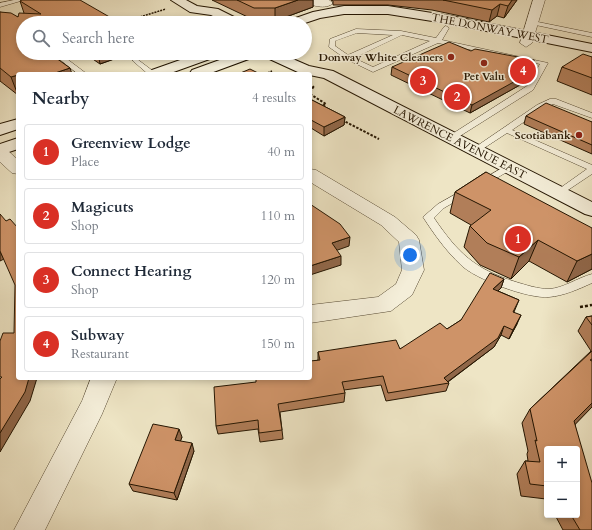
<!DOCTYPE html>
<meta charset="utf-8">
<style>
:root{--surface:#fff;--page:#f6f6f7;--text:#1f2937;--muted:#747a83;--line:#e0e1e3;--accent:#d93025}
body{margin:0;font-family:Cardo,serif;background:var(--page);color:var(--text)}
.controls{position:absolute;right:12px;bottom:12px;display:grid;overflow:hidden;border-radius:4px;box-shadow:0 2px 6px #0003}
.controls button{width:36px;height:36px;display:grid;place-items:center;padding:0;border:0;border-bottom:1px solid var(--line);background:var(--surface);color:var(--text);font:20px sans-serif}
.you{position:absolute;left:410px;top:255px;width:14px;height:14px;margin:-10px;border:3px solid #fff;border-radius:50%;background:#1a73e8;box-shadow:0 0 0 6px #1a73e833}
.badge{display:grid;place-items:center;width:26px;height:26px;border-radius:50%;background:var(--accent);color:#fff;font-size:13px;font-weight:700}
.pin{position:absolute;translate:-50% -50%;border:2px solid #fff;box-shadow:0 1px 4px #0006}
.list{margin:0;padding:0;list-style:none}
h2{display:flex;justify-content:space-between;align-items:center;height:52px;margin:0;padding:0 16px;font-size:17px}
h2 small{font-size:13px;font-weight:400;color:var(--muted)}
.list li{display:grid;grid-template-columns:26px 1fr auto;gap:12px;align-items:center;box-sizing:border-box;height:56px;margin:0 8px 8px;padding:0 8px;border:1px solid var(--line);border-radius:4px}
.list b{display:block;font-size:15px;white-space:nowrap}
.list p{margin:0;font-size:13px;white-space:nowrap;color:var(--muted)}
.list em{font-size:13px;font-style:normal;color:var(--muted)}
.icon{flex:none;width:22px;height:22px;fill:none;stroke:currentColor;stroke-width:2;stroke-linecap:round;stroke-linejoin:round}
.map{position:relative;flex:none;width:592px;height:530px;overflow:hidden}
.search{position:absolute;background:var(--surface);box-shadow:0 2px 6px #0003;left:16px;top:16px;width:296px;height:44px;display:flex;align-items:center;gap:10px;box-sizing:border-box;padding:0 14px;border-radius:22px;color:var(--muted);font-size:15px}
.panel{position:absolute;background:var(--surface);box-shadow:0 2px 6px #0003;left:16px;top:72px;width:296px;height:308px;border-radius:4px}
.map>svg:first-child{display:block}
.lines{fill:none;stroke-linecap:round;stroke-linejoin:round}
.lane-casing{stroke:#564932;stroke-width:1}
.street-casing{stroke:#564932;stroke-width:1}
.secondary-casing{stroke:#241501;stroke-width:2}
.path-far2{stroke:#241501;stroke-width:1.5;stroke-dasharray:2 1;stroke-linecap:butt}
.path-far1{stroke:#241501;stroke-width:2;stroke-dasharray:2.5 1.5;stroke-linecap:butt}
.path{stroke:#241501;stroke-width:2.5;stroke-dasharray:3 2;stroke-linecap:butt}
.lane{fill:#f4eed9;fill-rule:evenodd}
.street{fill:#f4eed9;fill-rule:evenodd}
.secondary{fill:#f4eed9;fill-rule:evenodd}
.wall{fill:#b17e59;stroke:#241501}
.shaded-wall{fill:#906749;stroke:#241501}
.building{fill:#ce9368;stroke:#241501}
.poi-dot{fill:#8f2418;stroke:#f4eed9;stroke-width:1.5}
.labels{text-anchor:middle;stroke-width:3;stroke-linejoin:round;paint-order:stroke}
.far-street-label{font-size:11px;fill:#241501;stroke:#f4eed9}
.far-poi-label{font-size:11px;font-weight:bold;fill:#241501;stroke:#f4eed9;text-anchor:end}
</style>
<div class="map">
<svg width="592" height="530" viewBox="0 0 592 530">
<rect width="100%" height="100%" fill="#eee5c5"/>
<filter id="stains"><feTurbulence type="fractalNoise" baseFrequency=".005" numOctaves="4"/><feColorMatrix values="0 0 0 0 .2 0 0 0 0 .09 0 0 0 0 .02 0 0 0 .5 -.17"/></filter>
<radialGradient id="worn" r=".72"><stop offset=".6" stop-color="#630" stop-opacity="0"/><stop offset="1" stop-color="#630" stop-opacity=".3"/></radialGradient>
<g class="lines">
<defs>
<path id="lane" d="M 14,0 L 24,0 L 0,7 L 0,3 Z
M 533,21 L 592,33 L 592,37 L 531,24 L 531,22 Z
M 446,26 L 449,28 L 442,40 L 548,63 L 533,90 L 452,141 L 449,140 L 449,136 L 527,86 L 540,64 L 438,43 L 373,72 L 346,59 L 329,47 L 330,39 L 356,29 L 401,31 L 436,38 L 444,27 ZM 357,33 L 393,35 L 348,55 L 335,46 L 335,41 ZM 402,35 L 430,41 L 373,67 L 354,58 Z
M 52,53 L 59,53 L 87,74 L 78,74 Z
M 133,59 L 137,59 L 157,74 L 148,74 L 133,61 Z
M 550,99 L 556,99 L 592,113 L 592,118 L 553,104 L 543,109 L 512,130 L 592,165 L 592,174 L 559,196 L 554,193 L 556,191 L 587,169 L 507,133 L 478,152 L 475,153 L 471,150 L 537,105 Z
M 509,164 L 514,167 L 512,169 L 483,186 L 480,187 L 475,184 Z
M 465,189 L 470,192 L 468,194 L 444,208 L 434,218 C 458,253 474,269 516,282 C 526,285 538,289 549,289 C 564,288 577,278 592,274 L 592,283 C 579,289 563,296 549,297 C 528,299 475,279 461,265 C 446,251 434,234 423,217 L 438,204 Z"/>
<path id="street" d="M 303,0 L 329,0 L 333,3 C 327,10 309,6 303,0 Z
M 533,0 L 545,0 L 532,43 L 526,47 L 520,43 Z
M 0,148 L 6,149 L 18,160 L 18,174 L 12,173 L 0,162 Z
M 310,169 L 316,170 L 395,217 L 416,235 L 419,240 L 424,270 L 412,295 L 391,311 L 310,323 L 310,305 L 378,297 L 396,284 L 402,270 L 399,242 L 381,225 L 310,182 Z
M 91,378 L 117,378 L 102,414 L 45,530 L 14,530 L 82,401 Z"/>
<path id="secondary" d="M 171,0 L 186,0 L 197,6 L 218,9 L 240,20 L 242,23 L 226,23 L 211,15 L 190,12 Z
M 344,6 L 388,6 L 451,16 L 592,44 L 592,52 L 451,24 L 388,14 L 344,14 L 320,18 L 305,23 L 288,23 L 290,20 L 313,12 Z
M 200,53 L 220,53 L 218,56 L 168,74 L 147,74 L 149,71 Z
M 239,53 L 259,53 L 257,56 L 208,74 L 190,73 L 192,70 Z
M 261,53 L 279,53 L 309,66 L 333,71 L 592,202 L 592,216 L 585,214 L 324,78 L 300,73 L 263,56 Z
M 18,119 L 18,129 L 0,135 L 0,124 Z
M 18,138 L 18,149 L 0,155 L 0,144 Z"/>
</defs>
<use href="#lane" class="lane-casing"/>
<use href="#street" class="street-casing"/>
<use href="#secondary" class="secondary-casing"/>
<path class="path-far2" d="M 120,23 L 166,9
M 265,74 L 272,71
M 313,87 L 314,86"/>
<path class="path-far1" d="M 310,92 L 314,86
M 310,94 L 326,104 L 320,107
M 342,120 L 379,139"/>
<path class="path" d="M 580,307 L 592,305"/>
<use href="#lane" class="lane"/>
<use href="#street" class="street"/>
<use href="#secondary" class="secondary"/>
</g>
<path class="wall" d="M 80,0 L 23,23 L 18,74 L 18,95 L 0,81 L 0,12 L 18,17 L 24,13 L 20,1 Z
M 212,0 L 313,0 L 313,7 L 275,21 L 254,20 Z
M 331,0 L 517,0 L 504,18 L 497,16 L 489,22 L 432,10 L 388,5 L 333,5 L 333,1 Z
M 62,53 L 81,53 L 67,57 Z
M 84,53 L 131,53 L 100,64 Z
M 592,57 L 592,95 L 557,81 L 562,67 Z
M 392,67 L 527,81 L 470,113 L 391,75 Z
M 310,99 L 345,117 L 344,125 L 324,136 L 311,128 Z
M 526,116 L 592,122 L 592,154 L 524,124 Z
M 486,172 L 592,269 L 567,282 L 529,261 L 511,279 L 480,265 L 464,247 L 470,226 L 471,225 L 450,213 L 455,192 Z
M 504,279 L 501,288 L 498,291 L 519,300 L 514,312 L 517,324 L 509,339 L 501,335 L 494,347 L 448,382 L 449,383 L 446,391 L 386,401 L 381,385 L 344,390 L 345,393 L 344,402 L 280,412 L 283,439 L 260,442 L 258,429 L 218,434 L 216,426 L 256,382 L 318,360 L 318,352 L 400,349 L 447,329 L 461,320 Z
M 592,316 L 592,407 L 575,424 L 592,530 L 563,530 L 555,515 L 577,515 L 547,449 L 547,501 L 546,499 L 521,496 L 517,474 L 525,461 L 528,461 L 527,454 L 528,451 L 522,423 L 530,409 L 591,351 L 578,331 L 586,317 Z
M 182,437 L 180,441 L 194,451 L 177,500 L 133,491 L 129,484 Z"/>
<path class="shaded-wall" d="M 298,0 L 313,0 L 313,7 L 275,21 L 275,8 Z
M 512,0 L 517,0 L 504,18 L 508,6 Z
M 500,4 L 497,16 L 489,22 L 492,10 Z
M 43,53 L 56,53 L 59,60 Z
M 66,53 L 81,53 L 67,57 Z
M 98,53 L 131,53 L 100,64 Z
M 534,60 L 527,81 L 470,113 L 472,105 Z
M 70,68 L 72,74 L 52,74 Z
M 18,75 L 18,95 L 11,77 Z
M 345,117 L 344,125 L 324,136 L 324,127 Z
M 310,120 L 311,120 L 311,128 L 310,129 Z
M 350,237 L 349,246 L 332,252 L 332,243 Z
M 538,240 L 529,261 L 511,279 L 519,257 Z
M 0,251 L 4,259 L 0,261 Z
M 592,254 L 592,269 L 567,282 L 577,261 Z
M 341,256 L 341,265 L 310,275 L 310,266 Z
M 504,279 L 501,288 L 490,298 L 493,289 Z
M 521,315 L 517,324 L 509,339 L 513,330 Z
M 504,326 L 501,335 L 494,347 L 446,383 L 444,378 Z
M 29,378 L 37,378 L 30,401 L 0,452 L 0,433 Z
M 592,403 L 592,407 L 565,435 L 574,421 Z
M 179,429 L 182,437 L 178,448 L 175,440 Z
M 192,443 L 194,451 L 177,500 L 174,493 Z"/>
<path class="building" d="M 22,0 L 80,0 L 120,23 L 23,23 L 23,53 L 49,53 L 70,68 L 52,74 L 18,74 L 18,75 L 11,77 L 0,68 L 0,12 L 11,13 L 18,17 L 19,13 L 41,14 L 20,1 Z
M 237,0 L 298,0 L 275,8 L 254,8 Z
M 443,0 L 512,0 L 508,6 L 500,4 L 492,10 Z
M 449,42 L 471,51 L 475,49 L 534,60 L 530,73 L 472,105 L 392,67 Z
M 583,54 L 592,57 L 592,78 L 562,67 Z
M 250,69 L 260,74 L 238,74 Z
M 310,99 L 345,117 L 324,127 L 311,120 L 310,120 Z
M 546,103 L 592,122 L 592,145 L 526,116 Z
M 486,172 L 592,228 L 592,254 L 577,261 L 538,240 L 519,257 L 487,243 L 470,226 L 491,210 L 455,192 Z
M 310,204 L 340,224 L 350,237 L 332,243 L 341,256 L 310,266 Z
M 0,214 L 6,221 L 10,219 L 18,228 L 18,378 L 29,378 L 25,392 L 0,433 L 0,379 L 2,377 L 0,377 L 0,341 L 3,333 L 14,333 L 15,285 L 0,251 Z
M 490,273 L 504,279 L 493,289 L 519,300 L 513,312 L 521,315 L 513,330 L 504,326 L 498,338 L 444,378 L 449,383 L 388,393 L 383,376 L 342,382 L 345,393 L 278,404 L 282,430 L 259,433 L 258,420 L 216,426 L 214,387 L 256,382 L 256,378 L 310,378 L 310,361 L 320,360 L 318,352 L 396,340 L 400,349 L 440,323 L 447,329 L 461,320 Z
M 592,316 L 592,325 L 586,317 Z
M 592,351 L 592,359 L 590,360 L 592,361 L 592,403 L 574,421 L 592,483 L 592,530 L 580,530 L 571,515 L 577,515 L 577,449 L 547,449 L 547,486 L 530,484 L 525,461 L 540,462 L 535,440 L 537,441 L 530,409 Z
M 153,424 L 179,429 L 175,440 L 192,443 L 174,493 L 129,484 Z"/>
<g class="poi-dot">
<circle cx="451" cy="57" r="4"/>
<circle cx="484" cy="63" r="4"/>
<circle cx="579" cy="135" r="4"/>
</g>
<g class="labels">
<g class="far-street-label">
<text transform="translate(490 28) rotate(11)" y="4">THE DONWAY WEST</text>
<text transform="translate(460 142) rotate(27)" y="4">LAWRENCE AVENUE EAST</text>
</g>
<g class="far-poi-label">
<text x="443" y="61">Donway White Cleaners</text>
<text x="484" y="80" text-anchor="middle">Pet Valu</text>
<text x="571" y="139">Scotiabank</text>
</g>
</g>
<rect width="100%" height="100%" filter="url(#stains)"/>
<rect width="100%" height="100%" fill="url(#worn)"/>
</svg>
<div class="controls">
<button>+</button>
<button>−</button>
</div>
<div class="you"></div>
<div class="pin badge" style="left:518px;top:239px">1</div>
<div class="pin badge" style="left:457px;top:97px">2</div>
<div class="pin badge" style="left:423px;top:81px">3</div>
<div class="pin badge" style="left:523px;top:71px">4</div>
<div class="search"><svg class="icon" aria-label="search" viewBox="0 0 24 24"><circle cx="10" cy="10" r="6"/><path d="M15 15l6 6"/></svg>Search here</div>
<section class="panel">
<h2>Nearby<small>4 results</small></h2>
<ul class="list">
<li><span class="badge">1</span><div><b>Greenview Lodge</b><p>Place</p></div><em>40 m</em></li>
<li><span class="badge">2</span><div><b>Magicuts</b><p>Shop</p></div><em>110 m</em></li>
<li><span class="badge">3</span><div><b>Connect Hearing</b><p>Shop</p></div><em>120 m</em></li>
<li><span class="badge">4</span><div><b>Subway</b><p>Restaurant</p></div><em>150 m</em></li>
</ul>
</section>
</div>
